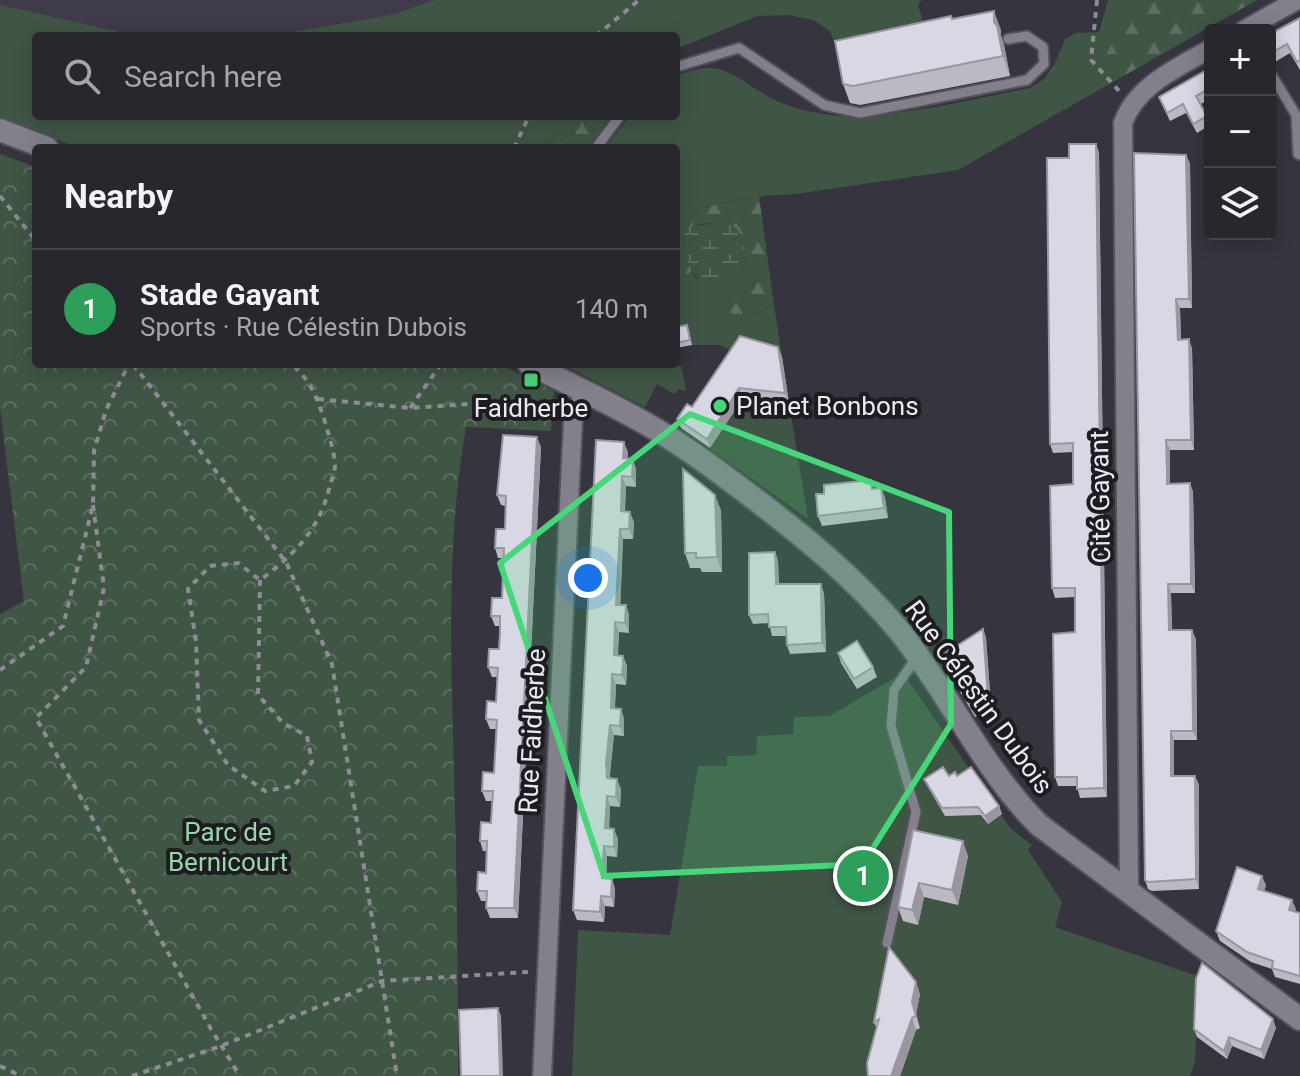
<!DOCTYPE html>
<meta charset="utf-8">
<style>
:root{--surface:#28272e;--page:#34333a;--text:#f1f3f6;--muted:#a5a5aa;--line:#44444a;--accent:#45d77a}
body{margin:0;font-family:Roboto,sans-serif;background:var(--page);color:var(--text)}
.controls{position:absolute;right:24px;top:24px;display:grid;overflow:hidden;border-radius:8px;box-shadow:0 4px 20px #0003}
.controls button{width:72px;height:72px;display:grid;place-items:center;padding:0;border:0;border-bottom:2px solid var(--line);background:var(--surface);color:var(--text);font:40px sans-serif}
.you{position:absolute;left:588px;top:578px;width:28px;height:28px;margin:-20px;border:6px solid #fff;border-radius:50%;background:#1a73e8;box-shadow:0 0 0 12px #1a73e833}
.badge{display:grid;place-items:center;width:52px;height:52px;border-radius:50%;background:var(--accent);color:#fff;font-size:26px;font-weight:700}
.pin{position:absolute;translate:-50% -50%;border:4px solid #fff;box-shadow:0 2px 8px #0006}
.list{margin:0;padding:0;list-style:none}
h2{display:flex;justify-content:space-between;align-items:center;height:104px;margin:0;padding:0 32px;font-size:34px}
h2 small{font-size:26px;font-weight:400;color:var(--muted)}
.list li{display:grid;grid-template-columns:52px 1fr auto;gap:24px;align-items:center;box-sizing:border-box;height:120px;padding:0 32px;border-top:2px solid var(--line)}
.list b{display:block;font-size:30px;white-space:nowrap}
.list p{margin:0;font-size:26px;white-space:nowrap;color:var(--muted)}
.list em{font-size:26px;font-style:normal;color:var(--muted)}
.icon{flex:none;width:44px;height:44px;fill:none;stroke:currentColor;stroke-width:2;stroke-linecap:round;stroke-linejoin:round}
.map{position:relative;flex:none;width:1300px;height:1076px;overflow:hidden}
.search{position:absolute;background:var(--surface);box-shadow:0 4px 20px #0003;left:32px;top:32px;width:648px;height:88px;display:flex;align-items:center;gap:20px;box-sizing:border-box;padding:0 28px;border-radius:8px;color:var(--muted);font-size:30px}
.panel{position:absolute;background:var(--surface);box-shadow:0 4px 20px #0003;left:32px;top:144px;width:648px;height:224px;border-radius:8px}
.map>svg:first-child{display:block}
.built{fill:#3f3b4b}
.grass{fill:#405645}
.forest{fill:url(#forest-firs)}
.wetland{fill:url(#wetland-marsh)}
.park{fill:url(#park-crowns)}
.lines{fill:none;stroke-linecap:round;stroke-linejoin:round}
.service-casing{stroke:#53515a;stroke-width:13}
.minor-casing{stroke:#53515a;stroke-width:22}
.tertiary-casing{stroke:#53515a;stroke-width:26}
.path{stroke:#8d8b94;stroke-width:4;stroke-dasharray:6 6;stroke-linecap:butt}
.service{stroke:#83808c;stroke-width:9}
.minor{stroke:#83808c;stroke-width:18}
.tertiary{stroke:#83808c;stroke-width:22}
.wall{fill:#bbb9c4}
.shaded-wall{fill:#9996a0}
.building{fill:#dad7e4;stroke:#9996a0;stroke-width:2}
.marked{fill:#45d77a;fill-opacity:0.2;stroke:#45d77a;stroke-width:6;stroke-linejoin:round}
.poi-dot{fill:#45d77a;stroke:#1d1c21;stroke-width:3}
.labels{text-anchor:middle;stroke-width:8;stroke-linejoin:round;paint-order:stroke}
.poi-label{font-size:26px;fill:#ebeaf1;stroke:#1d1c21;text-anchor:start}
.street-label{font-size:26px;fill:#ebeaf1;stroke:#1d1c21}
.park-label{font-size:26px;fill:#9ad6a9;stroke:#1d1c21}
</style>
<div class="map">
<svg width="1300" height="1076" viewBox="0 0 1300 1076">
<defs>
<pattern id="forest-firs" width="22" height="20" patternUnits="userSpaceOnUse" patternTransform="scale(2)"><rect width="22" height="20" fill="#405645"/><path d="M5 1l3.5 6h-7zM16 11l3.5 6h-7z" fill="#5c6e60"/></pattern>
<pattern id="wetland-marsh" width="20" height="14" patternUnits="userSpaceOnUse" patternTransform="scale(2)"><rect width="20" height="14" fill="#405645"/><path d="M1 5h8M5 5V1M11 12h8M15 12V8" fill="none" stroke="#5c6e60"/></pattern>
<pattern id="park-crowns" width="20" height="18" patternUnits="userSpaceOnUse" patternTransform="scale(2)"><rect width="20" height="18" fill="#405645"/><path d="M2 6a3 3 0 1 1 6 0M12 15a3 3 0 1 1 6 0" fill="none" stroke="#5c6e60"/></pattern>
</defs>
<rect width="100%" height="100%" fill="#36343e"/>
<path class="built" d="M 0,0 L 434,0 L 395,14 L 270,36 L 182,36 L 125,33 L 6,7 L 0,5 Z"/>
<path class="grass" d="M 434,0 L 921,0 L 918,5 L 929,41 L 842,61 L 830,31 L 813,20 L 789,15 L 757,16 L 676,49 L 676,36 L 270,36 L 395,14 Z
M 1108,0 L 1138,0 L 1130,7 L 1106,57 L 1120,78 L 958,170 L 796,194 L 759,196 L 676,213 L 676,148 L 604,148 L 630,116 L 676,116 L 676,76 C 723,56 732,77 771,98 C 784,105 803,110 817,113 C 879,124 967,100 1030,88 L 1044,79 L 1055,63 L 1065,39 L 1076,33 L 1099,32 Z
M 0,5 L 125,33 L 182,36 L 36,36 L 36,116 L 574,116 L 546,148 L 79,148 L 0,118 Z
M 755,259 L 757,273 L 752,288 L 719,297 L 744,319 L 774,305 L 782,357 L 765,352 L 762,400 L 789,403 L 808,519 L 710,449 L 745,395 L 737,355 L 721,345 L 692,345 L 689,330 L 676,333 L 676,278 L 692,272 L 697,279 L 743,271 L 746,260 Z
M 562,364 L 670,364 L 676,367 L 681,366 L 686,391 L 679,389 L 674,394 L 657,384 L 645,407 Z
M 903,673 L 1011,829 L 1032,845 L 1028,850 L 1062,902 L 1055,927 L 1203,978 L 1198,989 L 1195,1061 L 1190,1076 L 572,1076 L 578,930 L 670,935 L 698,766 L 727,766 L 727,756 L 756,755 L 757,736 L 793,734 L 794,717 L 829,716 Z"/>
<path class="forest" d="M 1138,0 L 1257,0 L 1120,78 L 1105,57 L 1130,7 Z
M 574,116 L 611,116 L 589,148 L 546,148 Z
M 759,196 L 774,305 L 744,319 L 724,310 L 719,296 L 752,288 L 757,273 L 755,259 L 746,260 L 739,232 C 722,223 701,219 684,231 L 683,242 L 692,272 L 676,278 L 676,213 Z"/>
<path class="wetland" d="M 722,223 C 729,224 736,226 739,232 C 744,241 749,262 742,271 C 735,280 716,282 705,285 C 689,273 682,251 684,231 L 691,226 Z"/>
<path class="park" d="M 0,154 L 36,167 L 36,364 L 500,364 L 554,391 L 551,431 L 466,427 C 446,541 451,657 454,772 C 457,874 458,975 458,1076 L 0,1076 L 0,614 L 24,601 L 0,408 Z"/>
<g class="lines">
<defs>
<path id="service" d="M 676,67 L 739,48 L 824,105 L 860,113 L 1027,80 L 1044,64 L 1043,47 L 1027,36 L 1008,39
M 1270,72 L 1296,115 L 1298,154 L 1300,155
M 596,148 L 620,116
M 887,943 L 916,812 L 891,726 L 894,690 L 917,657"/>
<path id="minor" d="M 1244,30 L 1297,0
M 1129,891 L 1123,123 C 1136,86 1177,68 1210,49
M 542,1076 L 573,420 L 585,391"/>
<path id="tertiary" d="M 0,130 L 47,148
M 529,364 C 568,383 606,401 643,422 C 679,442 711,466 743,490 C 800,533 856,578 901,633 C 950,695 983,769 1039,825 L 1300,1019"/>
</defs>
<use href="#service" class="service-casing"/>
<use href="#minor" class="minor-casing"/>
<use href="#tertiary" class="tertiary-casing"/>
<path class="path" d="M 1097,0 L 1091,60 L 1121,93
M 596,36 L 639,0
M 514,148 L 529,116
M 0,196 L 36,241
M 133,364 L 286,562 L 332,664 L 397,1076
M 318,399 L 410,408 L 469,404 L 553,407 L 557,410
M 410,408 L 441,364
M 93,505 L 104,588 L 86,667 L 36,718 L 211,1029 L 240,1076
M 260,580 L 258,695 L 283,723 L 307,736 L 312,762 L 294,786 L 265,791 L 228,765 L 199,720 L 196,641 L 188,589 L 210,566 L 238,563 L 260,580 C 293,556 319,530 329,489 C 331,481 335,472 335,465 C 334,450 329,436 325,422 C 318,399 310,380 292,364
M 0,670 L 63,626 L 93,505 L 94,451 L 106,410 L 129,364
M 0,1066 L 21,1076
M 132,1076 L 221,1046 L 382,981 L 528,972"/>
<use href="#service" class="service"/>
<use href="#minor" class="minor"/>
<use href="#tertiary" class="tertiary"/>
</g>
<path class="wall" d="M 1300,18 L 1300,70 L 1290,53 L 1270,65 L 1270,34 Z
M 952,19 L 1001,30 L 1001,36 L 1004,45 L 1010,76 L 860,105 L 850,103 L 843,84 Z
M 1210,68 L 1210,99 L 1201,104 L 1207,116 L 1210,125 L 1197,133 L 1186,113 L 1170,121 L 1159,97 Z
M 1096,144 L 1099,153 L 1107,797 L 1080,798 L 1077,786 L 1058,786 L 1055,777 L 1075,632 L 1075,597 L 1055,598 L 1052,588 L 1073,484 L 1073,452 L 1053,453 L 1050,444 L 1069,158 Z
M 1134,153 L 1186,155 L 1190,164 L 1192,308 L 1180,308 L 1181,339 L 1192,348 L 1194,450 L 1170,450 L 1170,484 L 1190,483 L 1193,492 L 1195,593 L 1171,593 L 1172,630 L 1196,639 L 1197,740 L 1174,740 L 1174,776 L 1195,776 L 1199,785 L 1199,889 L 1152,891 L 1148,889 L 1145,880 Z
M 676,327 L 689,330 L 692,345 L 676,348 Z
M 778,347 L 782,357 L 789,403 L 743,398 L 710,448 L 681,428 L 677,419 L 692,407 Z
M 596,440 L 628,452 L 627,459 L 636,469 L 636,487 L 626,486 L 625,511 L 634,522 L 633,539 L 623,539 L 620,605 L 626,605 L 629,615 L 629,633 L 619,632 L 618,655 L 623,656 L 627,666 L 626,685 L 616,684 L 615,708 L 621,709 L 624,719 L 624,736 L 614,735 L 610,773 L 610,778 L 621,789 L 620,807 L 610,806 L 609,823 L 609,828 L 618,839 L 617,857 L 607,856 L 606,878 L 612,879 L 615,889 L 614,907 L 605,906 L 604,922 L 577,920 L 573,910 Z
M 541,447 L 518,918 L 490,918 L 486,908 L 487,901 L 481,901 L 477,891 L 486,873 L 487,851 L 483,851 L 480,841 L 491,823 L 492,801 L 486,801 L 482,791 L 494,773 L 496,729 L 490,729 L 486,719 L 496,702 L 498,677 L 492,677 L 488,667 L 499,649 L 500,626 L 495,626 L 491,616 L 502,598 L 503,558 L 498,558 L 495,548 L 505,529 L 506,506 L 501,505 L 497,495 Z
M 874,488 L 881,488 L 885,498 L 888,518 L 822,526 L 818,516 Z
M 721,510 L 722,572 L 702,572 L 700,568 L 690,568 L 685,553 Z
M 775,552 L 778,561 L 779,584 L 824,593 L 826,652 L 790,654 L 787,645 L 786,636 L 772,636 L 769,623 L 753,624 L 749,615 Z
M 983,629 L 986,638 L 991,706 L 975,717 L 944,665 L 941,656 Z
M 838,653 L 873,667 L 877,677 L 857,689 L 841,663 Z
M 949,776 L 957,776 L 999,806 L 1002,814 L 988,824 L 981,815 L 945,816 L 928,787 L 924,779 Z
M 913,830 L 968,856 L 958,905 L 924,897 L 918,925 L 903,921 L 898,907 Z
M 1266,885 L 1264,891 L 1292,900 L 1295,911 L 1300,913 L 1300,984 L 1275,977 L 1272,969 L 1251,962 L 1220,941 L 1216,931 Z
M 920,994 L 916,1014 L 920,1028 L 916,1030 L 900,1076 L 868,1076 L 877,1029 L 874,1022 Z
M 1276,1028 L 1264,1059 L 1232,1046 L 1227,1059 L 1197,1037 L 1194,1029 Z"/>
<path class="shaded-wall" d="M 994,11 L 1001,30 L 1001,36 L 1004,45 L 1010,76 L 1003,56 L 994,22 Z
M 1096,144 L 1099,153 L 1107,797 L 1104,788 Z
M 1186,155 L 1190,164 L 1192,308 L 1189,299 Z
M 1176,299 L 1180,308 L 1181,349 L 1178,340 Z
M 1189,339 L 1192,348 L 1194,450 L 1191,440 Z
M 778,347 L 782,357 L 789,403 L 785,393 Z
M 739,388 L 743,398 L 710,448 L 707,439 Z
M 537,437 L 541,447 L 518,918 L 514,908 Z
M 1166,440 L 1170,450 L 1170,494 L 1167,484 Z
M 624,442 L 628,452 L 627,468 L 623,458 Z
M 633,459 L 636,469 L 636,487 L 632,477 Z
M 622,476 L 626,486 L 624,521 L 621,511 Z
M 1190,483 L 1193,492 L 1195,593 L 1191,584 Z
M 881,488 L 885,498 L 888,518 L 884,508 Z
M 715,495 L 721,510 L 722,572 L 717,557 Z
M 630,512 L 634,522 L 633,539 L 629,529 Z
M 620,529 L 623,539 L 620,615 L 616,605 Z
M 775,552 L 778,561 L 779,593 L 776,584 Z
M 821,584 L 824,593 L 826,652 L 822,643 Z
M 1168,584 L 1171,593 L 1172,640 L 1169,630 Z
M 626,605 L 629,615 L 629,633 L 625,623 Z
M 615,622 L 619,632 L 617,665 L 614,655 Z
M 983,629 L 986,638 L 991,706 L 975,717 L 972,709 Z
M 1192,630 L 1196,639 L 1197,740 L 1193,731 Z
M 623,656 L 627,666 L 626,685 L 622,675 Z
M 612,674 L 616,684 L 614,718 L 611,708 Z
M 621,709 L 624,719 L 624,736 L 620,726 Z
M 610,725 L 614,735 L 610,773 L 611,788 L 607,778 L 606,763 Z
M 1171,731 L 1174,740 L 1174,786 L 1171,776 Z
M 1195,776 L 1199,785 L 1199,889 L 1196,879 Z
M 617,779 L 621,789 L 620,807 L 616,797 Z
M 607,796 L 610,806 L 609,838 L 605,828 Z
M 999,806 L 1002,814 L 988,824 L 985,816 Z
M 614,829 L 618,839 L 617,857 L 614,847 Z
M 963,841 L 968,856 L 958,905 L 952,890 Z
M 604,846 L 607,856 L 606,888 L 602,878 Z
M 1262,876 L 1266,885 L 1262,899 L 1258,889 Z
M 612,879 L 615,889 L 614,907 L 611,897 Z
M 919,883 L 924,897 L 918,925 L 912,910 Z
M 601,896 L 605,906 L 604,922 L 600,912 Z
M 1292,900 L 1296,909 L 1293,919 L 1289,910 Z
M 916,982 L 920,994 L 916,1014 L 920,1028 L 912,1002 Z
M 498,1008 L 501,1016 L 503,1076 L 500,1076 Z
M 912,1018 L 916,1030 L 900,1076 L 891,1076 Z
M 1273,1019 L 1276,1028 L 1264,1059 L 1261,1050 Z
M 1229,1037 L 1232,1046 L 1227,1059 L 1224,1051 Z"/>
<path class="building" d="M 994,11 L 994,22 L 997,26 L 1003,56 L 853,86 L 843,84 L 835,41 L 951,16 L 952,19 Z
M 1300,18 L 1300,60 L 1297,62 L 1287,44 L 1270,54 L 1270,34 Z
M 1210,68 L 1210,88 L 1196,96 L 1207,116 L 1193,124 L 1183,104 L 1167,113 L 1159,97 Z
M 1069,144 L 1096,144 L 1104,788 L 1077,789 L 1077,777 L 1055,777 L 1053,634 L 1075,632 L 1075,588 L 1052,588 L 1050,486 L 1073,484 L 1073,443 L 1050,444 L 1047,158 L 1069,158 Z
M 1134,153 L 1186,155 L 1189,299 L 1176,299 L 1178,340 L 1189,339 L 1191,440 L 1166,440 L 1167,471 L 1167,484 L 1190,483 L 1191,584 L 1168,584 L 1169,630 L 1192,630 L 1193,731 L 1171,731 L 1171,776 L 1195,776 L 1196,879 L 1148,882 L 1145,880 Z
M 687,325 L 690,340 L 676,343 L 676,327 Z
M 740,336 L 778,347 L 785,393 L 739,388 L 707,439 L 677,419 L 687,404 L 692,407 Z
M 503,435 L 537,437 L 514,908 L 486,908 L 487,891 L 477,891 L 478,872 L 486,873 L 487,841 L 480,841 L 481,822 L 491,823 L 493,791 L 482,791 L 483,772 L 494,773 L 497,720 L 486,719 L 487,701 L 496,702 L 497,684 L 498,668 L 488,667 L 489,649 L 499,649 L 500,633 L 500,616 L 491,616 L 492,598 L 502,598 L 504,548 L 495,548 L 496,529 L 505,529 L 506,496 L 497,495 Z
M 596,440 L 624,442 L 623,458 L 633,459 L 632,477 L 622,476 L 621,511 L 630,512 L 629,529 L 620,529 L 616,605 L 626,605 L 625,623 L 615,622 L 614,655 L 623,656 L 623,665 L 622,675 L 612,674 L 611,708 L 621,709 L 620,726 L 610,725 L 606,763 L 607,778 L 617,779 L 616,797 L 607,796 L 606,813 L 605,828 L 614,829 L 614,847 L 604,846 L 602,878 L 612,879 L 611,897 L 601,896 L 600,912 L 573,910 Z
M 683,469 L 715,495 L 717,557 L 696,558 L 696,553 L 685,553 Z
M 871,480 L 872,489 L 881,488 L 884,508 L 818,516 L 816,494 L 824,494 L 824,485 Z
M 775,552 L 776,584 L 821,584 L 822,643 L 787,645 L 786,627 L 769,627 L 768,614 L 749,615 L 749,553 Z
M 983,629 L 988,698 L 972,709 L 941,656 Z
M 857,641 L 873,667 L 854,679 L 838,653 Z
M 943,767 L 949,776 L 955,772 L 957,776 L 971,767 L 999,806 L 985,816 L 978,807 L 942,808 L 924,779 Z
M 913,830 L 963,841 L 952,890 L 919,883 L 912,910 L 898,907 Z
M 1237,867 L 1262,876 L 1258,889 L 1292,900 L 1289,910 L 1300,913 L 1300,976 L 1272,968 L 1273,961 L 1247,952 L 1216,931 Z
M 889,947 L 916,982 L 912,1002 L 916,1016 L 912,1018 L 891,1076 L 868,1076 L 867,1063 L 879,1019 L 874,1022 Z
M 1202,963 L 1273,1019 L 1261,1050 L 1229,1037 L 1224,1051 L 1194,1029 L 1196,979 Z
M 498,1008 L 500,1076 L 461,1076 L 459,1010 Z"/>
<path class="marked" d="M 690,414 L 949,512 L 951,724 L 863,864 L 604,876 L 500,563 Z"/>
<g class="poi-dot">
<rect x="523" y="372" width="16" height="16" rx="4"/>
<circle cx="720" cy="406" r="8"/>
</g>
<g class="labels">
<g class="poi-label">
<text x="736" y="415">Planet Bonbons</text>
<text x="531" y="417" text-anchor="middle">Faidherbe</text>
</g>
<g class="street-label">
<text transform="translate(1100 497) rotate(-91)" y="9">Cité Gayant</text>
<text transform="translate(979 697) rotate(54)" y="9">Rue Célestin Dubois</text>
<text transform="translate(532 731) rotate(-87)" y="9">Rue Faidherbe</text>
</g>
<g class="park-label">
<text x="228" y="841">Parc de<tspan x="228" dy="30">Bernicourt</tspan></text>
</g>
</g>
</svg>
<div class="controls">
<button>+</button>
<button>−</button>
<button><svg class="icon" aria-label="layers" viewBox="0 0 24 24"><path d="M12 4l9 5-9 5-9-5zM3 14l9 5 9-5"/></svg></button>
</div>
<div class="you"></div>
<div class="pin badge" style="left:863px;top:876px;background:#2e9e5b">1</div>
<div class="search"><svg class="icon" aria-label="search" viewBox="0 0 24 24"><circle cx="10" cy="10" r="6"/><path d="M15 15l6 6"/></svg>Search here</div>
<section class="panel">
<h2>Nearby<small></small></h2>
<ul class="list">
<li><span class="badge" style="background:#2e9e5b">1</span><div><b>Stade Gayant</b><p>Sports · Rue Célestin Dubois</p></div><em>140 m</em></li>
</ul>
</section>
</div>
